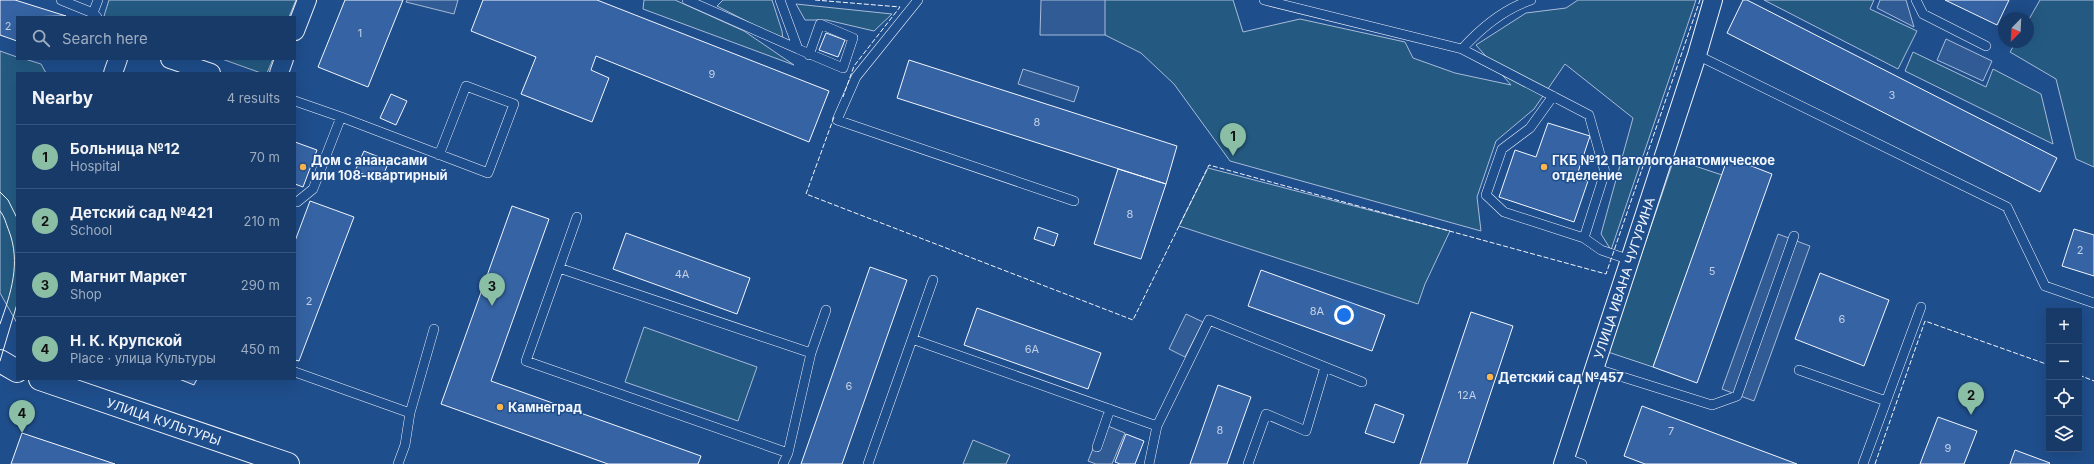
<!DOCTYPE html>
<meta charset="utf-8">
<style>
:root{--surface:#173a69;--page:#20416f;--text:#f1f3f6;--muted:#9eadc0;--line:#36547d;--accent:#8abfa5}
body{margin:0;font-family:Inter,sans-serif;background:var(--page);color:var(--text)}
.controls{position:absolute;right:12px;bottom:12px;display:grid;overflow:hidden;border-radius:0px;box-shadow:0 4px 16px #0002}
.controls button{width:36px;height:36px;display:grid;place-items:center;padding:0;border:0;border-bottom:1px solid var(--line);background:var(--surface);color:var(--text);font:20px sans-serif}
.compass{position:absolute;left:1998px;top:12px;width:36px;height:36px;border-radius:50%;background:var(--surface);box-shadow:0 4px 16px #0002;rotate:204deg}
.you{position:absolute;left:1344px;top:315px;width:14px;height:14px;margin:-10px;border:3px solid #fff;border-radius:50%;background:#1a73e8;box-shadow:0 0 0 6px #1a73e833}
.badge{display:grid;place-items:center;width:26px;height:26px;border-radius:50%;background:var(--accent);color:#111;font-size:13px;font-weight:700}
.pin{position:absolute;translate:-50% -33px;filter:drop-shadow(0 1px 2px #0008)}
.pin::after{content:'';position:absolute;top:21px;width:14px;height:12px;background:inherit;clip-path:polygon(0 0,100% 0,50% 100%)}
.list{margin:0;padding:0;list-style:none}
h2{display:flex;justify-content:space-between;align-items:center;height:52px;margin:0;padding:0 16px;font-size:17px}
h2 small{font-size:13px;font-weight:400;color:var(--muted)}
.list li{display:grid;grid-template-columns:26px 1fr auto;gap:12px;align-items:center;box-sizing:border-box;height:64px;padding:0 16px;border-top:1px solid var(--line)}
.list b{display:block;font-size:15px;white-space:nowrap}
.list p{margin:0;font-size:13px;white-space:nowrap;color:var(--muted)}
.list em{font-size:13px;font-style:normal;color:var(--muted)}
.icon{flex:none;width:22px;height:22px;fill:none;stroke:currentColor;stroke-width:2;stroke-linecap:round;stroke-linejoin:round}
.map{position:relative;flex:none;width:2094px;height:464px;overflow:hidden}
.search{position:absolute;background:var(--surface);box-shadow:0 4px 16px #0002;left:16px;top:16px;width:280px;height:44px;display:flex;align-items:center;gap:10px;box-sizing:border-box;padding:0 14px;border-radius:0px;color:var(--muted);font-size:15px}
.panel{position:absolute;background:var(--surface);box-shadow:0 4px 16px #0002;left:16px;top:72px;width:280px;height:308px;border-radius:0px}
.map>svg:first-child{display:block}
.green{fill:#245a82;stroke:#a8bbd7}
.parking{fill:#305b95;stroke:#a8bbd7}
.building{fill:#3563a3;stroke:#f2f6ff}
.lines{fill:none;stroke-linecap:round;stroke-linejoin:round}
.lane-casing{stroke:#f2f6ff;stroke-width:10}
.street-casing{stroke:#f2f6ff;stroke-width:20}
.secondary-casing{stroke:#f2f6ff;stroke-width:24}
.lane{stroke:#1f4e8c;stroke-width:9}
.street{stroke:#1f4e8c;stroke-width:18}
.secondary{stroke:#1f4e8c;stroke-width:22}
.tram{stroke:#f2f6ff;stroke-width:1}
.fence{stroke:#f2f6ff;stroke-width:1;stroke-dasharray:5 2;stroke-linecap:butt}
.poi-dot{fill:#ffb74d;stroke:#1f4e8c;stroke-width:1.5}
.labels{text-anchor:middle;stroke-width:3;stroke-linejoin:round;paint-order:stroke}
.number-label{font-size:11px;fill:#c3d1e8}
.poi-label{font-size:13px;font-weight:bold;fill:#f2f6ff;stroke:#1f4e8c;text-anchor:start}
.street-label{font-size:13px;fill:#f2f6ff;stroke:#1f4e8c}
</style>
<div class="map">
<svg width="2094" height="464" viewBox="0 0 2094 464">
<rect width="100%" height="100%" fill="#1f4e8c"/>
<path class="green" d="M 109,0 L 296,0 L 289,17 L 107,17 L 104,16 Z
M 644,0 L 675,0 L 744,31 L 794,65 L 643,9 Z
M 723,0 L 772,0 L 782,31 L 783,40 L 717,6 Z
M 1100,0 L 1233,0 L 1243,32 L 1300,19 L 1405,42 L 1413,58 L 1455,73 L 1511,85 L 1476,45 L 1526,13 L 1566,8 L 1578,0 L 1696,0 L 1611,250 L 1601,234 L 1633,118 L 1565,64 L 1534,109 L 1496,141 L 1477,197 L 1481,231 L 1230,161 L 1174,84 L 1141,53 L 1105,35 Z
M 1764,0 L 1874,0 L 1870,9 L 1917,31 L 1898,69 Z
M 2040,0 L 2094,0 L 2094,167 L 2076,159 L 2056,79 L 2010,52 L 2016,42 L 2028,42 L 2028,21 Z
M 796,4 L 892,14 L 874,31 L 827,20 L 805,20 Z
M 0,51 L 17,57 L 17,59 L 25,59 L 41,64 L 46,73 L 17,73 L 17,323 L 0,293 Z
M 1913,52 L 1986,87 L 1993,69 L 2041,94 L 2053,144 L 1905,71 Z
M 222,59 L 273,59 L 267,73 L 261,73 Z
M 1674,159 L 1722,175 L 1653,367 L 1608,352 Z
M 1208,168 L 1450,231 L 1425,284 L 1418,304 L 1179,226 Z
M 644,327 L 757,367 L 738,421 L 625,382 Z
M 973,440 L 1010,455 L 1006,464 L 963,464 Z"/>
<path class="parking" d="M 407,0 L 458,0 L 454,14 L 406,2 Z
M 1041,0 L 1105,0 L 1105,35 L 1040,35 Z
M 1880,0 L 1906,0 L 1914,27 L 1877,8 Z
M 1946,39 L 1992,61 L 1983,81 L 1937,60 Z
M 1023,69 L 1079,87 L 1074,102 L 1018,84 Z
M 1778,234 L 1810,246 L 1754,401 L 1722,389 Z
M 1186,314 L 1203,322 L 1185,357 L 1169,349 Z
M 1103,424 L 1125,433 L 1112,464 L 1096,464 L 1088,461 Z"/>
<path class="building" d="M 0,0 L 15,0 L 66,16 L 17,17 L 17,41 L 0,35 Z
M 345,0 L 403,0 L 368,87 L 318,67 Z
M 483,0 L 597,0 L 829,91 L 809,142 L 596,56 L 591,70 L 609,78 L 592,122 L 521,94 L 536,57 L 471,31 Z
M 1743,0 L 1747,0 L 2057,158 L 2040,192 L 1727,33 Z
M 1945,0 L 2009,0 L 1997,25 Z
M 826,33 L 845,40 L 838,57 L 819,50 Z
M 909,60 L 1177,146 L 1166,184 L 897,98 Z
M 391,94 L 407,101 L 396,125 L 380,118 Z
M 1548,123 L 1590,136 L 1576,178 L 1588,181 L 1574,222 L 1499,197 L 1515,150 L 1536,157 Z
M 295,142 L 317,150 L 303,187 L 295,184 Z
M 364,151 L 389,161 L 381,181 L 355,171 Z
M 1728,157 L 1772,174 L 1697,383 L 1653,367 Z
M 1118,169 L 1166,184 L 1141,259 L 1094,244 Z
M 310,201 L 354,217 L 299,361 L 295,360 L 295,241 Z
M 512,206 L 549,219 L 491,381 L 701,456 L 698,464 L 608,464 L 441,404 Z
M 1038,227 L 1058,234 L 1054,246 L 1034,239 Z
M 2074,229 L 2094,235 L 2094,276 L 2062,266 Z
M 626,233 L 750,278 L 737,314 L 613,269 Z
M 870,267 L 907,280 L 902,294 L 842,464 L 801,464 Z
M 1261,270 L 1385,315 L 1372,351 L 1248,306 Z
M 1820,273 L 1889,300 L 1864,366 L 1795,339 Z
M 977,308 L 1101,353 L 1088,389 L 964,345 Z
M 1471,312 L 1513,326 L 1467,464 L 1420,464 Z
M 179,379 L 197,379 L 194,385 Z
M 1218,385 L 1251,397 L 1227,464 L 1190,464 Z
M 1375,404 L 1404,415 L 1394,443 L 1365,433 Z
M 1642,406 L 1797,464 L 1645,464 L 1624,456 Z
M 1938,417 L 1977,431 L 1964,464 L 1920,464 Z
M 22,433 L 115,464 L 11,464 Z
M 1126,434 L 1144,441 L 1135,464 L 1120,464 L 1115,462 Z
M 2015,450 L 2050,463 L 2049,464 L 2010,464 Z"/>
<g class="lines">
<defs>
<path id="lane" d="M 61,0 L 93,13 L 97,17
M 687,0 L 798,49
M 780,0 L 798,49 L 843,68 L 853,38 L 820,24 L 809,55
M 918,0 L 856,77 L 837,120 L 1074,201
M 1264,0 L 1462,49 L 1589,115 L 1605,172 L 1584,238 L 1504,212 L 1486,195 L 1502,149 L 1530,128 L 1553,96
M 1916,0 L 1923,14 L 1986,46
M 93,13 L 98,0
M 1462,49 C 1480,29 1504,9 1531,0
M 1697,55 L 2007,207 L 2045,286 L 2094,303
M 295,101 L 341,117 L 488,173 L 514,104 L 466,86 L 439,155
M 297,202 L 313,189 L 341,117
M 1584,238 L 1601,250 L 1630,260
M 559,268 L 577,217
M 912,339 L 1157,426
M 1594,368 L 1712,405 L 1737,396 L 1794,236
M 1799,370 L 1886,401
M 295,372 L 410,413
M 1097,447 L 1110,409
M 788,453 L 526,361 L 559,268 L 811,353
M 1565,458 L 1582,464
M 398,464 L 405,445 L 410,413 L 434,329
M 783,464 L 788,453 L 811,353 L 826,310
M 868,464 L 933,280
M 1149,464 L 1157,426 L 1209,320 L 1362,382
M 1248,464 L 1266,414 L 1306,431 L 1325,367
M 1863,464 L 1921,307"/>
<g id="street">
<path d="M 295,31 L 307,0"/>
<path d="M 170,59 L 211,73"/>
<path d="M 113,73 L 118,59"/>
<path d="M 279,73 L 284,59"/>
<path id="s1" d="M 1563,464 L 1697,55 L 1713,0"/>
</g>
<g id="secondary">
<path d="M 0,361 L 17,371"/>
<path id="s2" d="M 40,379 L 288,464"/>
</g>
</defs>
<use href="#lane" class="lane-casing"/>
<use href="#street" class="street-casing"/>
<use href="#secondary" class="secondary-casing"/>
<use href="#lane" class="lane"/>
<use href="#street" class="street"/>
<use href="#secondary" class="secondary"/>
<path class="tram" d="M 0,192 L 8,200 L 17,218
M 0,211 C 5,217 6,224 9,231 C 21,263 11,293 0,324
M 0,361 L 17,304"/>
<path class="fence" d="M 815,0 L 900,7 L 854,66 L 843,97
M 834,117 L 806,194 L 1133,320 L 1209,165 L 1606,274 L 1700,0
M 2079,375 L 2094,381
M 1875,464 L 1925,321 L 2049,365"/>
</g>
<g class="poi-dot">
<circle cx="303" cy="167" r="4"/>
<circle cx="1544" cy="167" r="4"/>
<circle cx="1490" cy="377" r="4"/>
<circle cx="500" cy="407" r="4"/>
</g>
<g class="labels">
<g class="number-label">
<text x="8" y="30">2</text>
<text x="360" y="37">1</text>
<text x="712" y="78">9</text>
<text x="1892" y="99">3</text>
<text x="1037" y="126">8</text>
<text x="1130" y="218">8</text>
<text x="2080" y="254">2</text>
<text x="1712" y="275">5</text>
<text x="682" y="278">4А</text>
<text x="309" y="305">2</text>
<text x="1317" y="315">8А</text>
<text x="1842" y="323">6</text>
<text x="1032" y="353">6А</text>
<text x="849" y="390">6</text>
<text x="1467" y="399">12А</text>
<text x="1220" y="434">8</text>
<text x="1671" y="435">7</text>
<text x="1948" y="452">9</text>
</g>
<g class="poi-label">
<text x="311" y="165">Дом с ананасами<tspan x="311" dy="15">или 108-квартирный</tspan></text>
<text x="1552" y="165">ГКБ №12 Патологоанатомическое<tspan x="1552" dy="15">отделение</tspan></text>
<text x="1498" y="382">Детский сад №457</text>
<text x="508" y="412">Камнеград</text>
</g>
<g class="street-label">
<text dy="5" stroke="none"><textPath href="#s1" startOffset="196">УЛИЦА ИВАНА ЧУГУРИНА</textPath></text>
<text dy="5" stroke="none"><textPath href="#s2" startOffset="131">УЛИЦА КУЛЬТУРЫ</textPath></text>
</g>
</g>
</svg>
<div class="controls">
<button>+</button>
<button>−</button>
<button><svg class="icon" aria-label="locate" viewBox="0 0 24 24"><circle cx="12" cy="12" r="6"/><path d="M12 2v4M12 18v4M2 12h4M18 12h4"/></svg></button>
<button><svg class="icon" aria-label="layers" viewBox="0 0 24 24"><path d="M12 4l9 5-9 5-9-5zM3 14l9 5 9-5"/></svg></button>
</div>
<svg class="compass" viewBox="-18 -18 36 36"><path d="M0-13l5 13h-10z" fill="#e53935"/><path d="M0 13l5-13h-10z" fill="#9eadc0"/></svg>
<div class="you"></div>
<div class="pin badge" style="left:1233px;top:156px">1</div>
<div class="pin badge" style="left:1971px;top:415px">2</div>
<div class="pin badge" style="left:492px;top:306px">3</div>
<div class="pin badge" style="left:22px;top:433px">4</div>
<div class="search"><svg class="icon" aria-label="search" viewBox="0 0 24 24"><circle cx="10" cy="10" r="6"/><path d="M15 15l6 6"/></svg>Search here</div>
<section class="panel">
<h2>Nearby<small>4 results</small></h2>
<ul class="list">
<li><span class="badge">1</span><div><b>Больница №12</b><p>Hospital</p></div><em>70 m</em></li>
<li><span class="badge">2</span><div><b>Детский сад №421</b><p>School</p></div><em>210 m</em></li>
<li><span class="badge">3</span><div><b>Магнит Маркет</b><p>Shop</p></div><em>290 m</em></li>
<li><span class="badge">4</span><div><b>Н. К. Крупской</b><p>Place · улица Культуры</p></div><em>450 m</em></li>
</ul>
</section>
</div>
